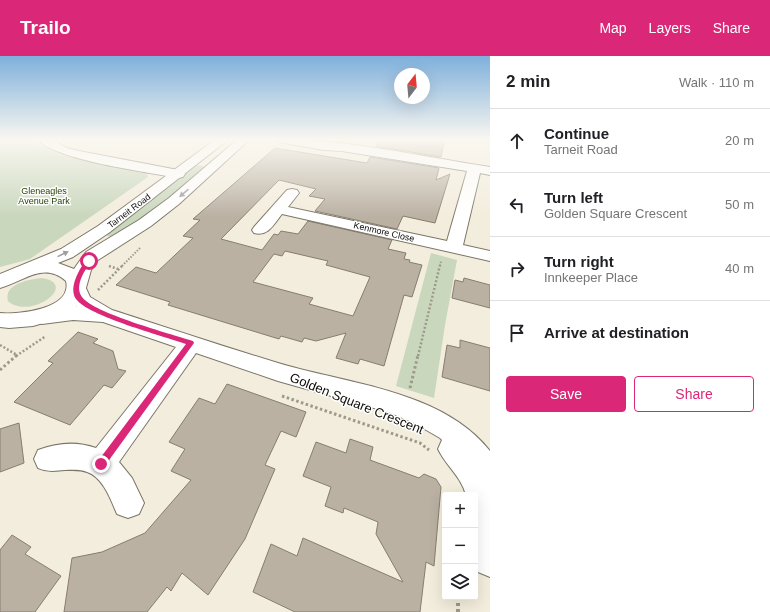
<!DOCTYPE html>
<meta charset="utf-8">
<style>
:root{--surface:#fff;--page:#f6f6f6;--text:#202124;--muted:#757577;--line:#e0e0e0;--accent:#db2777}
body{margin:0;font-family:Helvetica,sans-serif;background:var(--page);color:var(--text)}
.controls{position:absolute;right:12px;bottom:12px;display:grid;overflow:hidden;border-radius:4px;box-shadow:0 4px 16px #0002}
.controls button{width:36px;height:36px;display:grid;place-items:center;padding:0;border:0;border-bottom:1px solid var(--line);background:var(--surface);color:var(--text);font:20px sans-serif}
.compass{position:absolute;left:394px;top:12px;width:36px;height:36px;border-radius:50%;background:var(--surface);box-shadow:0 4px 16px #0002;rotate:16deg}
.stop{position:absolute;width:12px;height:12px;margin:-9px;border:3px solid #db2777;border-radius:50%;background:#fff}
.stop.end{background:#db2777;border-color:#fff;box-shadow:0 1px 4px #0008}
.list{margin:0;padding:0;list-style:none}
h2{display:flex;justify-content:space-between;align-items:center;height:52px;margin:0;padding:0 16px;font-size:17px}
h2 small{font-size:13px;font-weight:400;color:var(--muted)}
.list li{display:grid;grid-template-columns:26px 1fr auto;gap:12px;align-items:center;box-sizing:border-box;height:64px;padding:0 16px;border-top:1px solid var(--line)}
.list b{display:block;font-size:15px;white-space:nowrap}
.list p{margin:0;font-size:13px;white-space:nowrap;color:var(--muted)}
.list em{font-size:13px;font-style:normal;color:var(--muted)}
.actions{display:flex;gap:8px;padding:12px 16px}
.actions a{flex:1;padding:9px 0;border:1px solid var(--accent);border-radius:4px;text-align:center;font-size:14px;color:var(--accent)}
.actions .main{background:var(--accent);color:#fff}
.icon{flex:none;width:22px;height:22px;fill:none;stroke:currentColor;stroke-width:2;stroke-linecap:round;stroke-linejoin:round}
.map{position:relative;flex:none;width:490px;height:556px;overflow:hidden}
header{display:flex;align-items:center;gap:24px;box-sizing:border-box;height:56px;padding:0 20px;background:var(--accent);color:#fff}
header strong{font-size:19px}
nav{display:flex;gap:22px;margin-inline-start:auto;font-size:14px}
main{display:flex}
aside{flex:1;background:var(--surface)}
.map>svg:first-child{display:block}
.green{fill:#c9d7bd}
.building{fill:#bab1a3;stroke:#867d70;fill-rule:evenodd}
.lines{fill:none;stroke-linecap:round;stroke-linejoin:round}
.minor-casing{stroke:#7c7668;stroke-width:2}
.secondary-casing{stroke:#7c7668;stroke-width:2}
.path-far3{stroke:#9d998d;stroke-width:2;stroke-dasharray:1.5 1.5;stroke-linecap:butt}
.path-far2{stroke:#9d998d;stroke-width:2.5;stroke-dasharray:2 2;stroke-linecap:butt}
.path-far1{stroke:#9d998d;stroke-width:3;stroke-dasharray:2.5 2.5;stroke-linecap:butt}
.path{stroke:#9d998d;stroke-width:4;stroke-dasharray:3 3;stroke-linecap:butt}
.minor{fill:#fff;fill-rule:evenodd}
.secondary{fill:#fff;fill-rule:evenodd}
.oneway{fill:#9f9e9c}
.route{fill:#db2777}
.labels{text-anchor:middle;stroke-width:3;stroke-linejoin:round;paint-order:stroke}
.far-park-label{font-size:9px;fill:#264200;stroke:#fff}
.far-street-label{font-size:9px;fill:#0f0d08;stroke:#fff}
.near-street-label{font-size:13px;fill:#0f0d08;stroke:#fff}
</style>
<header>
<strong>Trailo</strong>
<nav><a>Map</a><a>Layers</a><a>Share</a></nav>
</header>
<main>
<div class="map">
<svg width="490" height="556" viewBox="0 0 490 556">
<rect width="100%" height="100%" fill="#f3eddd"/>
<path class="green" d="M 0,83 L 28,83 L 60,99 L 147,118 L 148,121 L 30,203 L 0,211 Z
M 197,109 L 207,111 L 146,160 L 110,181 L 106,179 Z
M 431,197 L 457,204 L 445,269 L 434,342 L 396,330 Z
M 42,222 C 80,228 30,265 8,245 C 3,228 30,223 42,222 Z"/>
<path class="building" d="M 379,83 L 440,83 L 439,85 L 444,86 L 441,101 L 376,90 Z
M 275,92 L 367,107 L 370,101 L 439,112 L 436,124 L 450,118 L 435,167 L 403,160 L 397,173 L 315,155 L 325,143 L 309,140 L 316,133 L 279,124 L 221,183 L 262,194 L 274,178 L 278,179 L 281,175 L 298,178 L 308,165 L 392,184 L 388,193 L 406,197 L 404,203 L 410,204 L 409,206 L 422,209 L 412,241 L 404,239 L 384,310 L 360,303 L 358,308 L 336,302 L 346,277 L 316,285 L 304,282 L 302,286 L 281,280 L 279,283 L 168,249 L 170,246 L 116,229 L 136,211 L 156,217 L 193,182 L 183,180 L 200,164 L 193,163 ZM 285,195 L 328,205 L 326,209 L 370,221 L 353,260 L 309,248 L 313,242 L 253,226 L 274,198 L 282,200 Z
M 464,222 L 490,229 L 490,252 L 452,242 L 455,224 L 463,226 Z
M 78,276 L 98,283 L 93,287 L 113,295 L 118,313 L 126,315 L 112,332 L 104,329 L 70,369 L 14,346 L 53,307 L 48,305 Z
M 460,284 L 490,292 L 490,335 L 442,321 L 447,289 L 460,292 Z
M 227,328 L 306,356 L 296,381 L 281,375 L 265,409 L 275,413 L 245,483 L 208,539 L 182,517 L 171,535 L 167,531 L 147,556 L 64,556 L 72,502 L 102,496 L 145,477 L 191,424 L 171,415 L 185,393 L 169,386 L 199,342 L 215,348 Z
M 19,367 L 24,407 L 0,416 L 0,373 Z
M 350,383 L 373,391 L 370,404 L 419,422 L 424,418 L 436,423 L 441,431 L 434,510 L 426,506 L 420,556 L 295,556 L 253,536 L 271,488 L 297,500 L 303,482 L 403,526 L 376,478 L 378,466 L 344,452 L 343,457 L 325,450 L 331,431 L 303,420 L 316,386 L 346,397 Z
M 12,479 L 31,491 L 25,498 L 61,520 L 35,556 L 0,556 L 0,494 Z"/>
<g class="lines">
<defs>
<path id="minor" d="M 37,83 L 51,83 L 67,92 L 79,95 L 178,114 L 183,115 L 185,118 L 183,121 L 178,122 C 148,116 54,104 37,83 Z
M 274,83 C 346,83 419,100 490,111 L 490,119 L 480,117 L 463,189 L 490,195 L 490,205 L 282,158 C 274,168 268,181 254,177 L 252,174 L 254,171 L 287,134 L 292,133 L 297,134 L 299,137 L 288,151 L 447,185 L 467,115 L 342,95 L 324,94 L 279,86 Z
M 77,226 L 84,228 L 90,241 L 112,254 C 168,272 222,290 278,307 C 347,328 442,334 490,395 L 490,521 L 478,516 L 475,509 L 475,439 L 466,439 C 461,420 446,410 438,393 L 442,384 L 440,382 L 414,367 L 388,356 L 278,325 L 196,297 L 119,406 L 132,422 L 144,447 L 139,458 L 128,462 L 117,458 C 111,444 103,421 87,416 C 80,413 72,414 65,414 C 54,415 48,416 38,412 L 34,403 L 38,394 C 56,387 77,385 96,392 L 176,291 L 103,266 L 73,264 L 42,268 L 35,266 L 31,261 L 35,256 L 77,250 L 70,242 L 67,232 L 70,228 Z"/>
<path id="secondary" d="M 216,83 L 229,83 L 110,176 L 73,201 L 58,207 L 74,213 L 86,196 L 139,164 L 169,142 L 238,83 L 250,83 L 179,148 L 151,170 L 98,204 L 91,214 L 84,239 L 75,252 L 53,264 L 33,270 L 9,272 L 0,271 L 0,257 C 18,259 73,253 66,225 C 43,205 23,226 0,232 L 0,218 L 61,193 L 98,170 Z"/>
</defs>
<use href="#minor" class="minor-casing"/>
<use href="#secondary" class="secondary-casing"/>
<path class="path-far3" d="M 122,210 L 141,191
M 440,210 L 441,205"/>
<path class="path-far2" d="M 109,210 L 118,213
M 98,234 L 123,209
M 0,289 L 17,299
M 16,300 L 46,280
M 418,300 L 440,209"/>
<path class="path-far1" d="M 0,314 L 17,299
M 410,332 L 418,299
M 282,340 L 420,387 L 429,394"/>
<path class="path" d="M 458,541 L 458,556"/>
<use href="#minor" class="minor"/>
<use href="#secondary" class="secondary"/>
</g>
<defs><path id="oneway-solid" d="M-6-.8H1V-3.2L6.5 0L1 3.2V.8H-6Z"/></defs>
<g class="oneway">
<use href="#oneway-solid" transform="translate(184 137) rotate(139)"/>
<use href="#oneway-solid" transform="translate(63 198) rotate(-26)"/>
</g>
<linearGradient id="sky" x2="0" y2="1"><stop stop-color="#7fb0dc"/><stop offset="0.52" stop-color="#faf7f0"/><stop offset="1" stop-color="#faf7f0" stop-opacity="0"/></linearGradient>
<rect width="490" height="161" fill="url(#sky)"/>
<path class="route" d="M 87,203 L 92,205 C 85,213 74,230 82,241 C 93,257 171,278 193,285 L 194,287 L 104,411 L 101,412 L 98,411 L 96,408 L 98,405 L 186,288 C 163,280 88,260 76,243 C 68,231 80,212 87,203 Z"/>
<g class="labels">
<g class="far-park-label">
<text x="44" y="138">Gleneagles<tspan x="44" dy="10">Avenue Park</tspan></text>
</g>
<g class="far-street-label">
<text transform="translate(129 155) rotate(-37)" y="3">Tarneit Road</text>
<text transform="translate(384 176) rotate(13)" y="3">Kenmore Close</text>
</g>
<g class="near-street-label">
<text transform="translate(357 347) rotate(22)" y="5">Golden Square Crescent</text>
</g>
</g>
</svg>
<div class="controls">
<button>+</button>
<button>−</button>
<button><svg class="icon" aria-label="layers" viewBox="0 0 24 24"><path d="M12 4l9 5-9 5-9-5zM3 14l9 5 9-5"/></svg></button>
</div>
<svg class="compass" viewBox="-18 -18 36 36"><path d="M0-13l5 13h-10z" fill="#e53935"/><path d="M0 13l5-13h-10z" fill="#757577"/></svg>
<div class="stop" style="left:89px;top:205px"></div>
<div class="stop end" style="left:101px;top:408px"></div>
</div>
<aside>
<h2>2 min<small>Walk · 110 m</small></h2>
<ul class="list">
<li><svg class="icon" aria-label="ahead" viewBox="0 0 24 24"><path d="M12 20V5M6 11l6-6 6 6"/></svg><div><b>Continue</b><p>Tarneit Road</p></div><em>20 m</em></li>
<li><svg class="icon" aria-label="left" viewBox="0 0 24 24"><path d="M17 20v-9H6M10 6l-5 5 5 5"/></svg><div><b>Turn left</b><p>Golden Square Crescent</p></div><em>50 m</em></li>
<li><svg class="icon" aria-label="right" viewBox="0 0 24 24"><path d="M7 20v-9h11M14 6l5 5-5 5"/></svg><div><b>Turn right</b><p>Innkeeper Place</p></div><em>40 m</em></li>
<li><svg class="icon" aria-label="arrive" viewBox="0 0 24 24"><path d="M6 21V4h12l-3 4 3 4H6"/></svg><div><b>Arrive at destination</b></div></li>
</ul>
<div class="actions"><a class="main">Save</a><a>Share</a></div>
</aside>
</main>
